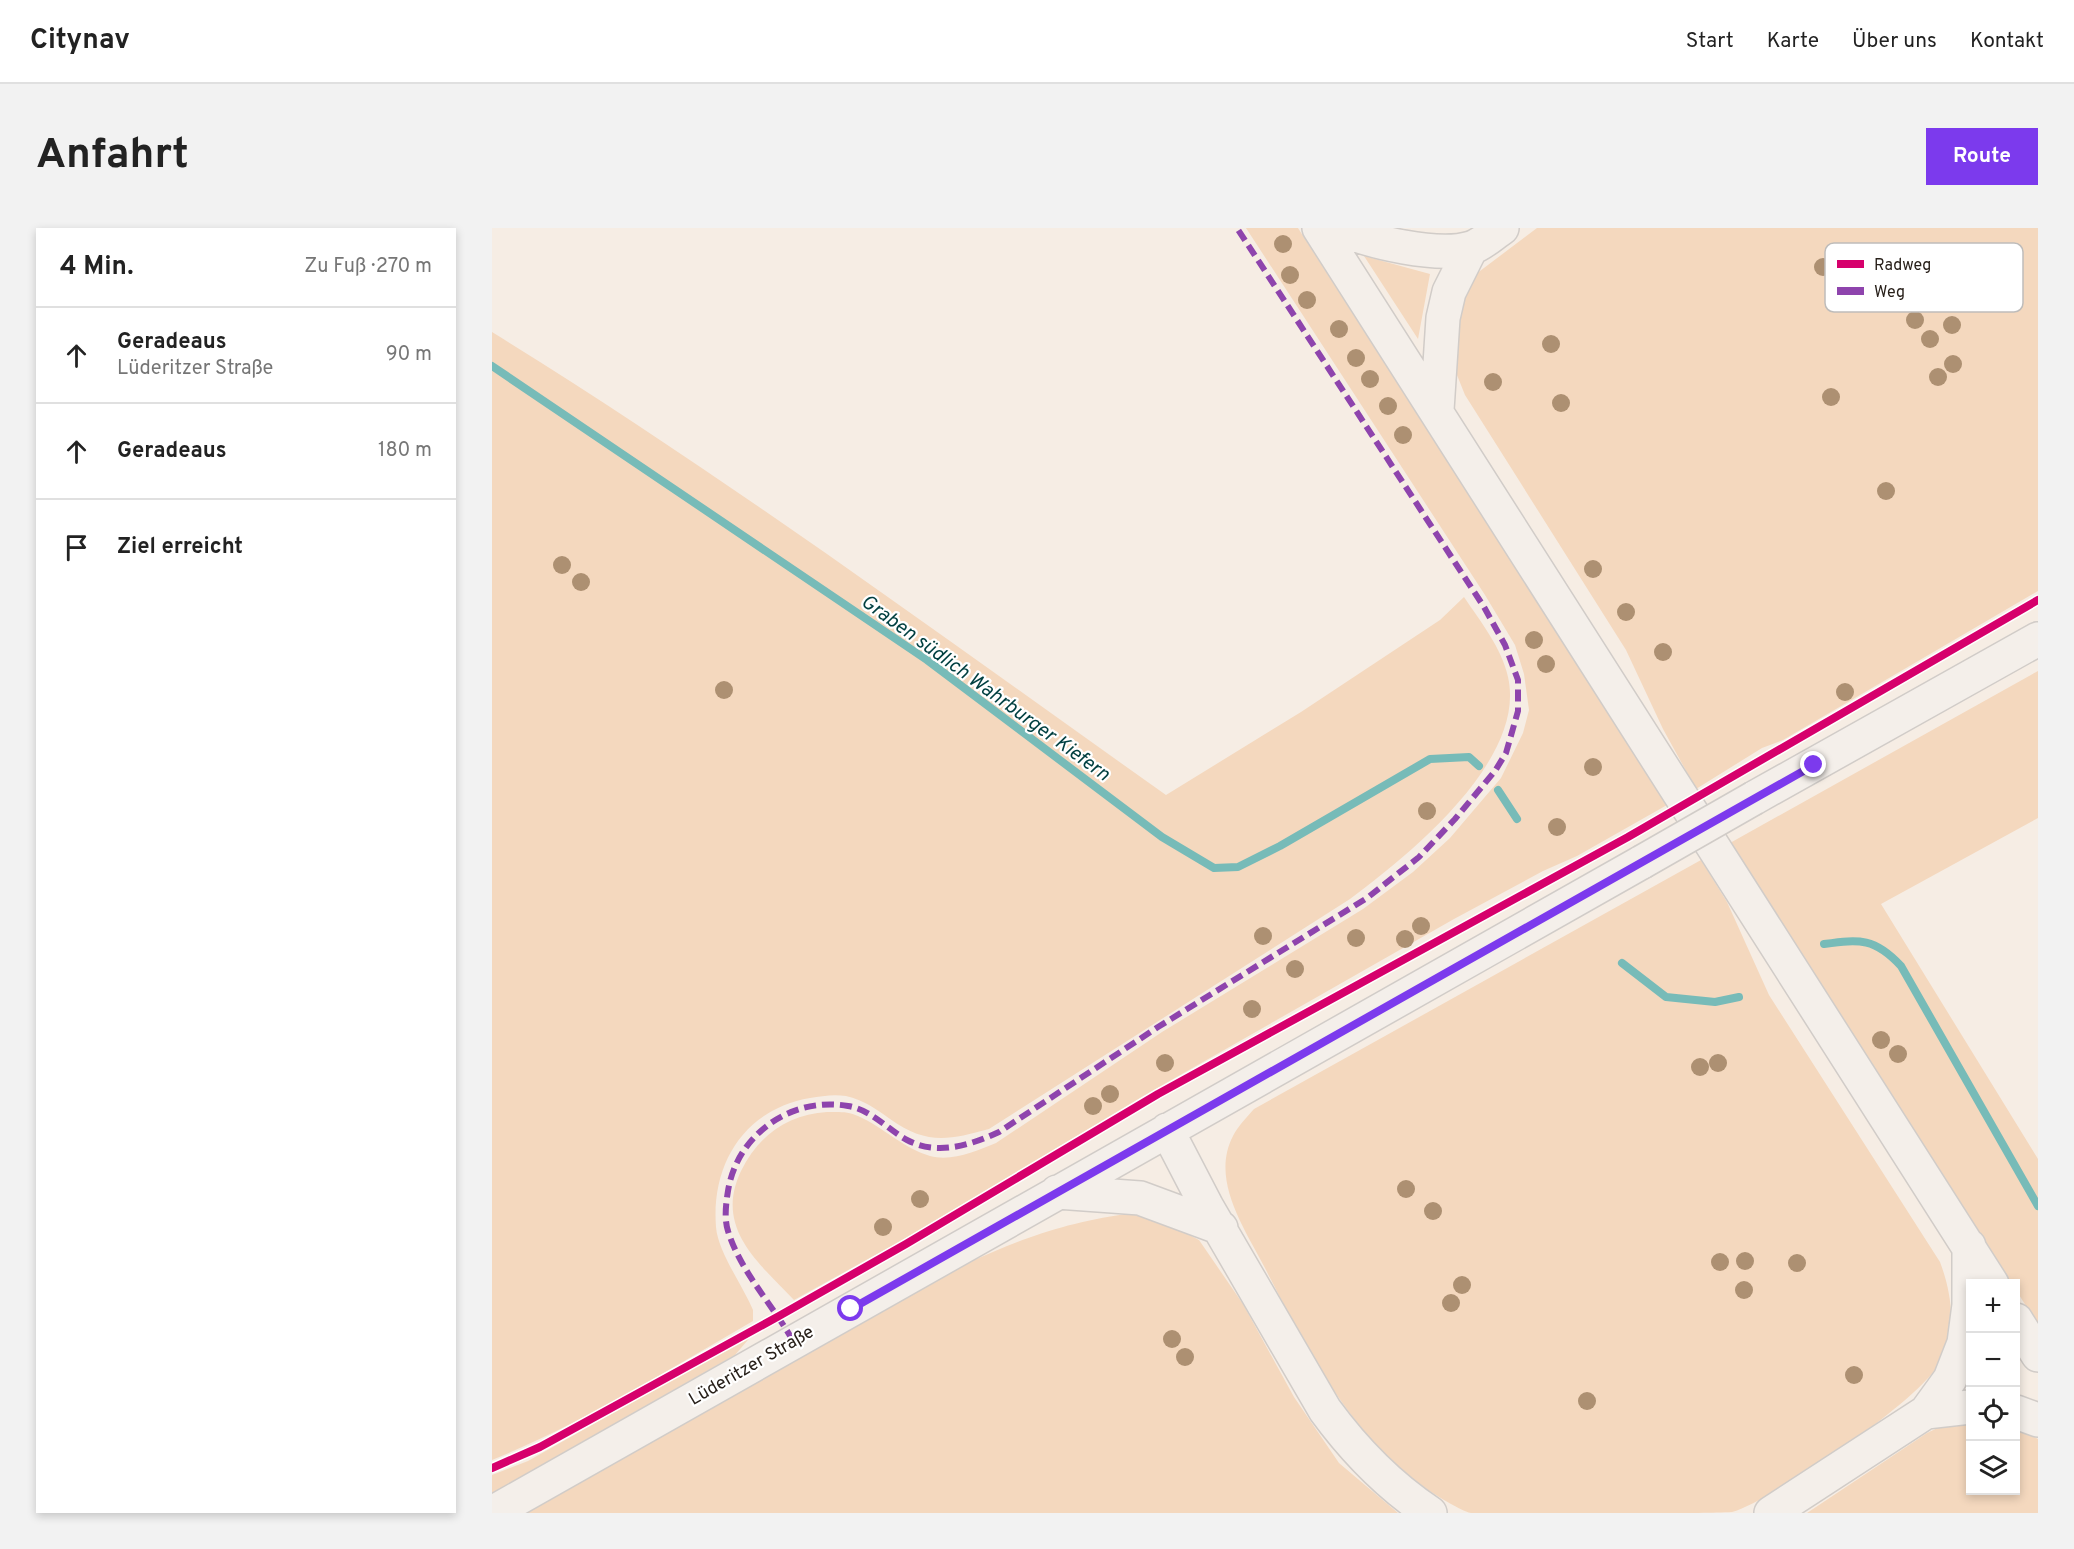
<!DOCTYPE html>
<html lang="de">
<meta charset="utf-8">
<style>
:root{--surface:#fff;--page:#f2f2f2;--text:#222;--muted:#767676;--line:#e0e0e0;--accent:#7c3aed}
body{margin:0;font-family:Overpass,sans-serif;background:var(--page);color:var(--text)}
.controls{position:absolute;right:18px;bottom:18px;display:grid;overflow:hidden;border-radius:0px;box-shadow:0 3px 9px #0003}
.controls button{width:54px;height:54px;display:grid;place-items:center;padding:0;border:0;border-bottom:2px solid var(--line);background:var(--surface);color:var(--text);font:30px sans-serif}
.stop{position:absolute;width:18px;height:18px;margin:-14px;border:4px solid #7c3aed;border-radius:50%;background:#fff}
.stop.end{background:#7c3aed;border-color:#fff;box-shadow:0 2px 6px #0008}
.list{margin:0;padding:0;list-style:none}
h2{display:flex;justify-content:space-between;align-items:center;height:78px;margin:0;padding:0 24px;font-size:26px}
h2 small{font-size:20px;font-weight:400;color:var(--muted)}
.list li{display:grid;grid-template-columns:39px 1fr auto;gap:18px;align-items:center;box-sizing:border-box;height:96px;padding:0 24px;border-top:2px solid var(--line)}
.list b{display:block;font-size:22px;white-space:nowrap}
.list p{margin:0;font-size:20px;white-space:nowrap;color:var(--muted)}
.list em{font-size:20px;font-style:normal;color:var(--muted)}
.icon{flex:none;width:33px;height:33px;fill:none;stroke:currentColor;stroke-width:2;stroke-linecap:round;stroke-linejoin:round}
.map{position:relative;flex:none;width:1546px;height:1285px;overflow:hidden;border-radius:0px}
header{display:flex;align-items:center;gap:36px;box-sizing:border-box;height:84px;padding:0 30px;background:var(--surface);border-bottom:2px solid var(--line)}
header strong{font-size:28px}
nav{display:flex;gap:33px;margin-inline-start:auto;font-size:21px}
.intro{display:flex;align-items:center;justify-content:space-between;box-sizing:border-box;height:144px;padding:0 36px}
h1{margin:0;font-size:42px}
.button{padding:15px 27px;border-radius:0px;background:var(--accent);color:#fff;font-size:21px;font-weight:700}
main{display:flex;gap:36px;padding:0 36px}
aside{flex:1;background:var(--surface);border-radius:0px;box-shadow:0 3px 9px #0003}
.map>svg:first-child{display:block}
.green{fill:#f4d8be}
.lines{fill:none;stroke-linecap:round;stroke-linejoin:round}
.stream{stroke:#77bbb8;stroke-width:8}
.major-casing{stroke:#d1ccc8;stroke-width:36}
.major{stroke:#f4efea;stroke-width:33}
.major-bridge-casing{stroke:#d1ccc8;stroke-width:36;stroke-linecap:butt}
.major-bridge{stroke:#f4efea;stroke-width:33}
.quiet{stroke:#8e44ad;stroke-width:6;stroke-dasharray:12 6;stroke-linecap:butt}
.cycleway-casing{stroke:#fff;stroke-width:11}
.cycleway{stroke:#d6006c;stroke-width:8}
.tree{fill:#ad9072}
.route{stroke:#7c3aed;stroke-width:8}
.labels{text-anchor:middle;stroke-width:4.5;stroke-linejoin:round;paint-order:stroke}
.street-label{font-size:18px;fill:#28201a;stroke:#fff}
.water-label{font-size:20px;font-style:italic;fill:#003f40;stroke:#fff}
.key{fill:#fff;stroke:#bebcba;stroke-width:1.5}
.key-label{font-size:16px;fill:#28201a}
</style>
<header>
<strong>Citynav</strong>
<nav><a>Start</a><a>Karte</a><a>Über uns</a><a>Kontakt</a></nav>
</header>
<div class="intro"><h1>Anfahrt</h1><a class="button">Route</a></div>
<main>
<aside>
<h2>4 Min.<small>Zu Fuß · 270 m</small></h2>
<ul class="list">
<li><svg class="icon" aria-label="ahead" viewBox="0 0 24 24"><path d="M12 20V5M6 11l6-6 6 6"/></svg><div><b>Geradeaus</b><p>Lüderitzer Straße</p></div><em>90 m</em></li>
<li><svg class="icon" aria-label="ahead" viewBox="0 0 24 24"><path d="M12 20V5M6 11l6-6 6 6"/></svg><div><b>Geradeaus</b></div><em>180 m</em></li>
<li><svg class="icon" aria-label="arrive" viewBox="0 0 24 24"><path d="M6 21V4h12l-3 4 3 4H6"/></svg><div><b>Ziel erreicht</b></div></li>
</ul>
</aside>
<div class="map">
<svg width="1546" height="1285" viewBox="0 0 1546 1285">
<rect width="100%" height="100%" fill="#f6ede4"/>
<path class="green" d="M 754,0 L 806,0 L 1175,577 L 1085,628 L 1051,643 L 962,691 L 653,867 L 414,1010 L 302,1072 C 266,1034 222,1000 249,943 C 266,908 296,886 335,884 C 346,884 356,883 366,888 C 391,899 411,920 438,928 C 460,934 484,923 504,915 L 670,804 L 871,681 L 921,644 L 958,610 L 1009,550 L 1031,505 L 1037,482 L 1032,446 L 1023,417 L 993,367 Z
M 1045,0 L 1546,0 L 1546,363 L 1291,512 L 1270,520 L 1204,561 L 1171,501 L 1134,422 L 973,167 L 963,142 L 962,85 L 984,46 Z
M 872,28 L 938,46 L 926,111 Z
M 0,104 C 232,247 451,409 674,567 L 809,484 L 948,392 L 972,369 C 988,393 1010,420 1016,449 C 1035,532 917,627 858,671 L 497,901 C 457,912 434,917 398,891 C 384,881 372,872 354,868 C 342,866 330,868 318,870 C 254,881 219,934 224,999 C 226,1024 251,1058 261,1082 L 261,1093 C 176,1142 91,1195 0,1232 Z
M 1546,443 L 1546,590 L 1389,676 L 1546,931 L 1546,1097 L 1524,1062 L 1524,1056 L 1519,1055 L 1238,615 Z
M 1209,632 L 1235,674 L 1277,767 L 1448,1034 C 1460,1066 1465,1102 1449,1133 C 1429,1172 1283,1271 1240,1284 C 1223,1285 1190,1285 1172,1285 C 1129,1285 1085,1285 1042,1285 C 1022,1285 999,1285 979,1285 C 973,1284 965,1279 959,1276 C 868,1226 818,1129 773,1040 C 753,1001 718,952 741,908 C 746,898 755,889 762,881 Z
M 634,986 L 665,990 L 707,1012 L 751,1076 L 802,1169 L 847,1235 L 906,1285 L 35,1285 L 480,1033 C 536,1008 574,995 634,986 Z
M 261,1106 L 243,1127 L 0,1266 L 0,1247 L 36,1233 Z
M 1478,1193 L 1478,1262 L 1524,1262 L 1524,1199 L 1546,1211 L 1546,1285 L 1315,1285 L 1435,1205 L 1456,1195 Z"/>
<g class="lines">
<path class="stream" d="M 0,138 L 435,432 L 670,609 L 722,640 L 746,639 L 788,618 L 938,531 L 977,529 L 987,538
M 1006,562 L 1025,591
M 1332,716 C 1368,711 1383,710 1409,738 L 1546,978
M 1130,735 L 1174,769 L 1223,774 L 1247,769"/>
<defs>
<path id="major" d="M 827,0 L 1500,1056
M 847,0 C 877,14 946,30 979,20 C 989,17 1001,6 1010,0
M 945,182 L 951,90 L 957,64 L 979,20
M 1262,570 L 1546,411
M 675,902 L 715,979 L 833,1182 C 863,1223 896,1257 938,1285
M 565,964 L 648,970 L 729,1000
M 1524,1092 L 1546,1127
M 1434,1184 L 1478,1179
M 1524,1184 L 1546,1192
M 0,1285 L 1150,634
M 1279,1285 L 1434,1184 L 1458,1151 L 1472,1115 L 1477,1077 L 1477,1018"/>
</defs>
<use href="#major" class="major-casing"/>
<use href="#major" class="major"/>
<defs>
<path id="major-bridge" d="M 1150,634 L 1262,570"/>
</defs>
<use href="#major-bridge" class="major-bridge-casing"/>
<use href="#major-bridge" class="major-bridge"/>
<path class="quiet" d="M 301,1113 C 281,1077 248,1043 236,1003 C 232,991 234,975 236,963 C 245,906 300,868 356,878 C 380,882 395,901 415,912 C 445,928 479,917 507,904 L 666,799 L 875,670 L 927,629 L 963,591 L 1003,543 L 1014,525 L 1026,483 L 1026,452 L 1013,417 L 992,379 L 745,0"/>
<defs>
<path id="cycleway" d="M 0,1240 L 48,1219 L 287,1088 L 414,1016 L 666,866 L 1136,609 L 1546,372"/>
</defs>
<use href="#cycleway" class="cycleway-casing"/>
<use href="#cycleway" class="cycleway"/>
</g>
<g class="tree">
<circle cx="791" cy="16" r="9"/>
<circle cx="1331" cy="39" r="9"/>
<circle cx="798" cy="47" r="9"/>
<circle cx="815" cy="72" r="9"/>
<circle cx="1423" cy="92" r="9"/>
<circle cx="1460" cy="97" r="9"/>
<circle cx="847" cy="101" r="9"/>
<circle cx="1438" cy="111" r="9"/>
<circle cx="1059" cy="116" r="9"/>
<circle cx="864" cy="130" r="9"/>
<circle cx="1461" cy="136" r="9"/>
<circle cx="1446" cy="149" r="9"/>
<circle cx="878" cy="151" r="9"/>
<circle cx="1001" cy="154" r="9"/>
<circle cx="1339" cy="169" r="9"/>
<circle cx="1069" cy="175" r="9"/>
<circle cx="896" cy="178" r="9"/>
<circle cx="911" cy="207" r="9"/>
<circle cx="1394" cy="263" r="9"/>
<circle cx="70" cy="337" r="9"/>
<circle cx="1101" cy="341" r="9"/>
<circle cx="89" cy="354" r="9"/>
<circle cx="1134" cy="384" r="9"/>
<circle cx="1042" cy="412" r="9"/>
<circle cx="1171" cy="424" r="9"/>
<circle cx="1054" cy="436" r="9"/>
<circle cx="232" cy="462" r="9"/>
<circle cx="1353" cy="464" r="9"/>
<circle cx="1101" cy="539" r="9"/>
<circle cx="935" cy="583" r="9"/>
<circle cx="1065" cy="599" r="9"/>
<circle cx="929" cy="698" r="9"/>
<circle cx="771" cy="708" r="9"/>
<circle cx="864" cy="710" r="9"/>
<circle cx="913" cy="711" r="9"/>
<circle cx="803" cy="741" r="9"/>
<circle cx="760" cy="781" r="9"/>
<circle cx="1389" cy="812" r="9"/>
<circle cx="1406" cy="826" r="9"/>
<circle cx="673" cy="835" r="9"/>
<circle cx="1226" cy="835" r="9"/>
<circle cx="1208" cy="839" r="9"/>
<circle cx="618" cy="866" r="9"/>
<circle cx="601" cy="878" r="9"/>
<circle cx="914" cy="961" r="9"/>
<circle cx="428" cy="971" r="9"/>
<circle cx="941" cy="983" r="9"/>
<circle cx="391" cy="999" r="9"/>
<circle cx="1253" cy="1033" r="9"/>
<circle cx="1228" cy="1034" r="9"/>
<circle cx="1305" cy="1035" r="9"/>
<circle cx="970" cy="1057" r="9"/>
<circle cx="1252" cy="1062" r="9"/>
<circle cx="959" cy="1075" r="9"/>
<circle cx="680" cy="1111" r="9"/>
<circle cx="693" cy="1129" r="9"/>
<circle cx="1362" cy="1147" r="9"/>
<circle cx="1095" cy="1173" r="9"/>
</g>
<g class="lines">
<path class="route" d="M 359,1081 L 1322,537"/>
</g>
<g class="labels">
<g class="street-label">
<text transform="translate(259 1137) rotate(-30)" y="6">Lüderitzer Straße</text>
</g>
<g class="water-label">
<text transform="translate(494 459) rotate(36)" y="7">Graben südlich Wahrburger Kiefern</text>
</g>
</g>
<rect x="1333" y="15" width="198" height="69" rx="9" class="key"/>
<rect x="1345" y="32" width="27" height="8" fill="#d6006c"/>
<rect x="1345" y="59" width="27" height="8" fill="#8e44ad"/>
<g class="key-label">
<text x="1382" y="42">Radweg</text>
<text x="1382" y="69">Weg</text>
</g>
</svg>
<div class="controls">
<button>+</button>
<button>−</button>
<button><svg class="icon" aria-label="locate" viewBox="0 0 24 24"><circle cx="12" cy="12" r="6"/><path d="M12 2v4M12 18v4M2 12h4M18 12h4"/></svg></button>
<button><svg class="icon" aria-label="layers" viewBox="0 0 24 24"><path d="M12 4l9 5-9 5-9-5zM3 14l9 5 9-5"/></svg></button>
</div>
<div class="stop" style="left:359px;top:1081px"></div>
<div class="stop end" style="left:1322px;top:537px"></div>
</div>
</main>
